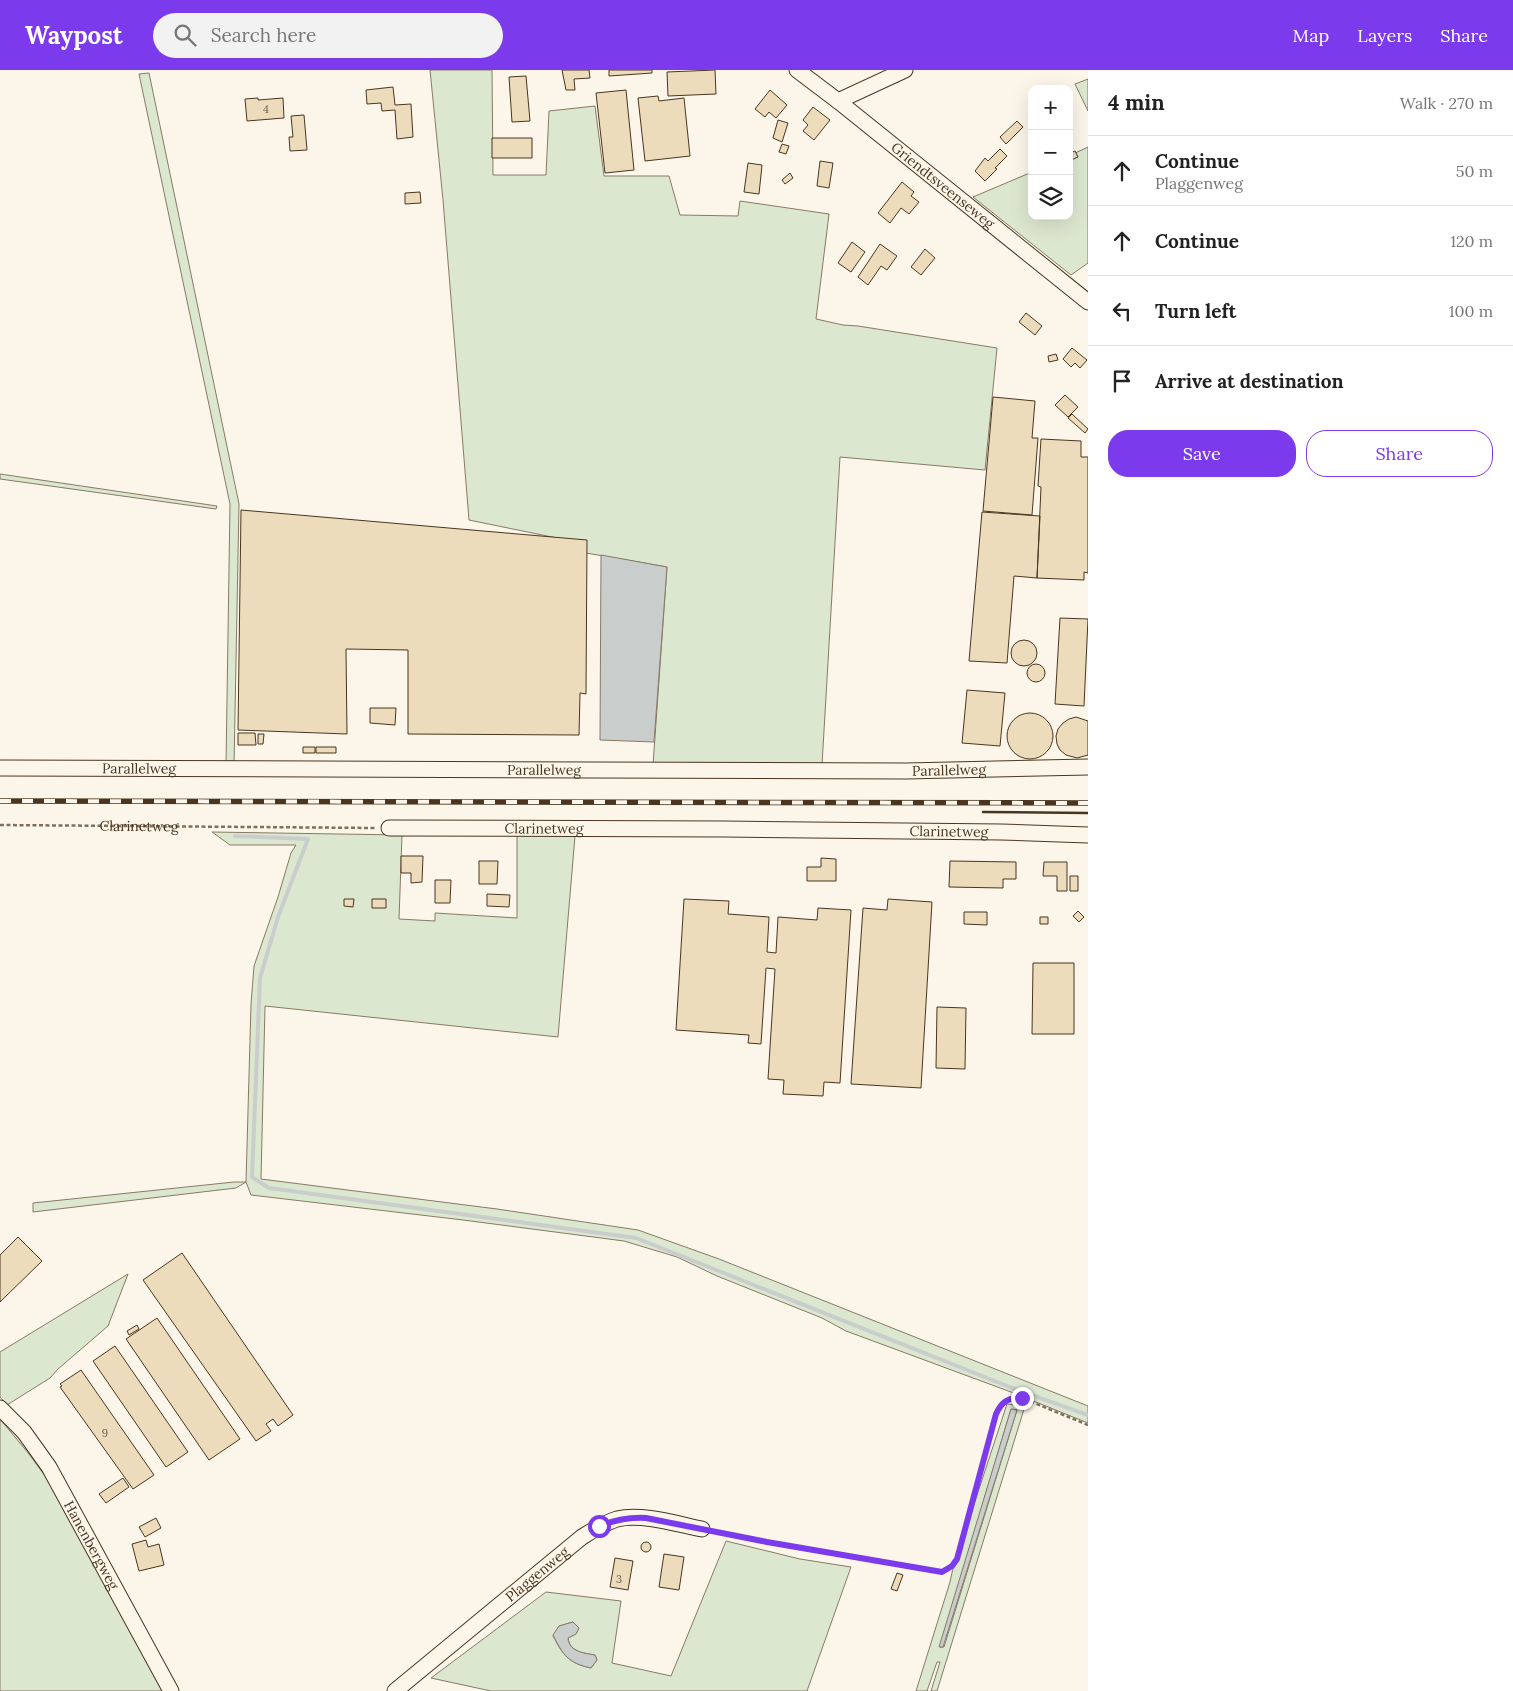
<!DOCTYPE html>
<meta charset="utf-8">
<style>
:root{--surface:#fff;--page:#f2f2f2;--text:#222;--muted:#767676;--line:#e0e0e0;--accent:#7c3aed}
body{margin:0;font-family:Lora,serif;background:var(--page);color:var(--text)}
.controls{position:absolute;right:15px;top:15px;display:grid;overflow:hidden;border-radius:10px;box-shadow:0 5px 20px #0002}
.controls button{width:45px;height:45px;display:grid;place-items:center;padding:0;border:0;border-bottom:1px solid var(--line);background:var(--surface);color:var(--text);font:25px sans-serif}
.stop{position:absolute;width:15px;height:15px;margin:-11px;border:4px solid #7c3aed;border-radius:50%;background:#fff}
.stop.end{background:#7c3aed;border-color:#fff;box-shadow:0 1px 5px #0008}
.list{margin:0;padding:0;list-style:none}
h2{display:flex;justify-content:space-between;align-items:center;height:65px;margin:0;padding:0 20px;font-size:21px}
h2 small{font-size:16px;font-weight:400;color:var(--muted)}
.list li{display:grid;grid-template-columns:32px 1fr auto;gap:15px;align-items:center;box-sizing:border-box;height:70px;padding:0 20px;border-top:1px solid var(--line)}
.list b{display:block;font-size:19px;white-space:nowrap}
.list p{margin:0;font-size:16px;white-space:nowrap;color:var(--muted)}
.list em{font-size:16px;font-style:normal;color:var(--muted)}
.actions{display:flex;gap:10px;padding:15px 20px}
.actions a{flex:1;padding:11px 0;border:1px solid var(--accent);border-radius:20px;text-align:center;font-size:18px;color:var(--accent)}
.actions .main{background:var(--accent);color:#fff}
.icon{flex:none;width:28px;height:28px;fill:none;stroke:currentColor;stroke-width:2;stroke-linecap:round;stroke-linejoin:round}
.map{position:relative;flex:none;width:1088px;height:1621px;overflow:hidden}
header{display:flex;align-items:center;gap:30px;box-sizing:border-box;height:70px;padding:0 25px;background:var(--accent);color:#fff}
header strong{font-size:24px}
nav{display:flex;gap:28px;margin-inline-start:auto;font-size:18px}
.search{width:350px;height:45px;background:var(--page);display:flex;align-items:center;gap:12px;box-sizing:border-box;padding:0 18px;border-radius:28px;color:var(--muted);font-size:19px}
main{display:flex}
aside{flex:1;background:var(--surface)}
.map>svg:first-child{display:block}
.green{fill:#dce7d0;stroke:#887966;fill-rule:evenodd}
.water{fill:#c9cecd;stroke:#887966}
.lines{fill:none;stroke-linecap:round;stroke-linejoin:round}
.stream{stroke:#c9cecd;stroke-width:4}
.building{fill:#ecdcbc;stroke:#4a3520}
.minor-casing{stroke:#4a3520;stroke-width:17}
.path{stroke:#7f6f5c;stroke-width:2.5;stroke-dasharray:4 2.5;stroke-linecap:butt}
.minor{stroke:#fbf6e9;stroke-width:15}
.rail-casing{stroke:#4a3520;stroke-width:5.5}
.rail{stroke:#fbf6e9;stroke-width:4;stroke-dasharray:11;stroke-linecap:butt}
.wall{stroke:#4a3520;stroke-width:2.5}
.route{stroke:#7c3aed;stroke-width:6}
.labels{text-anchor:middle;stroke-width:4;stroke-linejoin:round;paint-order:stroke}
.number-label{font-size:11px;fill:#725f47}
.street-label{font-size:14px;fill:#4a3520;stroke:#fbf6e9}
</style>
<header>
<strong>Waypost</strong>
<div class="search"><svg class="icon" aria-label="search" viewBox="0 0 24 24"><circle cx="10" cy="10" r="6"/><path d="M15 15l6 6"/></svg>Search here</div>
<nav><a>Map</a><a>Layers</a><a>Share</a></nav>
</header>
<main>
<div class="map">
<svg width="1088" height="1621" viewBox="0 0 1088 1621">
<rect width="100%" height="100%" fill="#fbf6e9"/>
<path class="green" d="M 430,0 L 492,0 L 493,105 L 546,105 L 549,41 L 595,36 L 604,106 L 669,106 L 680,145 L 738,146 L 740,131 L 829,144 L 816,249 L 843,255 L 858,256 L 997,278 L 985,400 L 840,387 L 822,695 L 653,695 L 667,497 L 586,483 L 586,474 L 469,450 L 443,130 Z
M 149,3 L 239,434 L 234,696 L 226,696 L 230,434 L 139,4 Z
M 1088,9 L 1088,41 L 1075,14 Z
M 1088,77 L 1088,193 L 1071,205 L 973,127 L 1032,102 L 1032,146 L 1069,146 L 1069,86 Z
M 0,404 L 217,436 L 216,439 L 0,409 Z
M 212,762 L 402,765 L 399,849 L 435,851 L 435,843 L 517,848 L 517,765 L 575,766 L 558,967 L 265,936 L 261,1109 L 497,1139 L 638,1160 L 719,1189 L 1088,1336 L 1088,1353 L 1011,1322 L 846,1261 L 822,1248 L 717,1206 L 677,1187 L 624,1171 L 463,1150 L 251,1125 L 246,1112 L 236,1118 L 33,1142 L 33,1133 L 234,1112 L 246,1112 L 251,934 L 254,896 L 278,827 L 291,783 L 296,775 L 230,775 Z
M 128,1204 L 108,1256 L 58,1299 L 50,1308 L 7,1335 L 0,1327 L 0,1282 Z
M 1007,1334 L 1025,1336 L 937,1621 L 931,1621 L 940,1592 L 937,1592 L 927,1621 L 916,1621 L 950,1512 L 953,1498 ZM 1011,1339 L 1017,1340 L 944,1577 L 940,1577 Z
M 0,1349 L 29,1384 L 51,1414 L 163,1621 L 0,1621 Z
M 726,1471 L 800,1489 L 851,1497 L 807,1621 L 491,1621 L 431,1608 L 546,1522 L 621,1531 L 612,1593 L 671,1606 ZM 573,1552 L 579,1558 L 576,1564 L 568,1568 C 570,1582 583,1583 595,1585 L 597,1590 L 591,1598 C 568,1593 563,1585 553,1566 L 559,1556 Z"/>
<path class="water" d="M 601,485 L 667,497 L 654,672 L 600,670 Z
M 1011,1339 L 1017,1340 L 943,1577 L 939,1577 Z
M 573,1552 L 579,1558 L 576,1564 L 568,1568 C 569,1582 584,1583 595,1585 L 597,1590 L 591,1598 C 568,1593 563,1585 553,1565 L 559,1556 Z"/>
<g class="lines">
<path class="stream" d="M 235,766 L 308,769 L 278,847 L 260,908 L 252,1107 L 269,1118 L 636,1168 L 1012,1318 L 1088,1345"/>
</g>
<path class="building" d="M 562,0 L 589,0 L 590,8 L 574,9 L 575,20 L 566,20 Z
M 609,0 L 652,0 L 652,3 L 609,6 Z
M 715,0 L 716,24 L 668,26 L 667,2 Z
M 526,6 L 530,51 L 512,52 L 509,7 Z
M 393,17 L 395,35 L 411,34 L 413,67 L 397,69 L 395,40 L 382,41 L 381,33 L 367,34 L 366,20 Z
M 626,20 L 634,100 L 605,103 L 596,23 Z
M 770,20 L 787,35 L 776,48 L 769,42 L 765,47 L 755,39 Z
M 658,26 L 659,31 L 684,28 L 690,86 L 645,91 L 638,28 Z
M 258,28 L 258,30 L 283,28 L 284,48 L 247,51 L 245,29 Z
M 813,37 L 830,50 L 814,70 L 803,61 L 808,55 L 803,50 Z
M 304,45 L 307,80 L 290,81 L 289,67 L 293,67 L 291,46 Z
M 778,50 L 788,53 L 782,72 L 773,68 Z
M 1017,51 L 1023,57 L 1006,74 L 1000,67 Z
M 492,68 L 532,68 L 532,88 L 492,88 Z
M 782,74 L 789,76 L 786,84 L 779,82 Z
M 1000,79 L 1007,86 L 995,98 L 997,99 L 985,111 L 975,101 L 985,88 L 988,91 Z
M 1075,81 L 1078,87 L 1069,91 L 1069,84 Z
M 820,91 L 833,93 L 829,118 L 817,116 Z
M 748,93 L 762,95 L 759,124 L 744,122 Z
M 790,103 L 793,108 L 785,114 L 782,110 Z
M 902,112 L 914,122 L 911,126 L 919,132 L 909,144 L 901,138 L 890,153 L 878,143 Z
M 420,122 L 421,133 L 405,134 L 405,123 Z
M 852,172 L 865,182 L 851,202 L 838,193 Z
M 880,174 L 897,186 L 887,200 L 881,196 L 868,215 L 858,207 Z
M 925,179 L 935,188 L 921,205 L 911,197 Z
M 1026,243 L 1042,256 L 1035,265 L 1019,252 Z
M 1072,278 L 1087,290 L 1080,298 L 1075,293 L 1071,297 L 1063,289 Z
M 1056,284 L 1058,290 L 1049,292 L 1048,286 Z
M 1065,325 L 1078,337 L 1068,347 L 1055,335 Z
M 993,327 L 1035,331 L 1032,368 L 1038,368 L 1032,445 L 983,441 Z
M 1072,344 L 1088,359 L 1085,363 L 1068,348 Z
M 1041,369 L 1081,371 L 1081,387 L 1088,387 L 1088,503 L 1084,502 L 1084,510 L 1037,508 L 1041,417 L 1038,416 Z
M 241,440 L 587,470 L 586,624 L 580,623 L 579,665 L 408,664 L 408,580 L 346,579 L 347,664 L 238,660 Z
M 982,442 L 1040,446 L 1037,508 L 1014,506 L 1007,593 L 969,591 Z
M 1060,548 L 1088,549 L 1084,636 L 1055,634 Z
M1011 583a13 13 0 1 1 26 0a13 13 0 1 1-26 0Z
M1027 603a9 9 0 1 1 18 0a9 9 0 1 1-18 0Z
M 967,620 L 1005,623 L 1000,676 L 962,673 Z
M 370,638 L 396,638 L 395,655 L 370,653 Z
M1007 666a23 23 0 1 1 46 0a23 23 0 1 1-46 0Z
M 1076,647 L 1088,651 L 1088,685 L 1077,688 L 1066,685 L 1060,680 L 1057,674 L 1056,666 L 1058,659 L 1063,653 L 1069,649 Z
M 238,663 L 255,663 L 256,675 L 238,675 Z
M 258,664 L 264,664 L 263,674 L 258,674 Z
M 303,677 L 315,677 L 315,683 L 303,683 Z
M 316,677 L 336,677 L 336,683 L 316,683 Z
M 401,786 L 423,786 L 422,812 L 411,813 L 411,803 L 401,803 Z
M 821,788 L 836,789 L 836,811 L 807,811 L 807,797 L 821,797 Z
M 479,791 L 498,791 L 497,814 L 479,814 Z
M 950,791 L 1016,792 L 1016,809 L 1003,809 L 1003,818 L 949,817 Z
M 1044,792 L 1067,792 L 1067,821 L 1057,821 L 1057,806 L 1043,806 Z
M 1070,806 L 1078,806 L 1078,821 L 1070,821 Z
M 435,810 L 451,810 L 450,833 L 435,833 Z
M 487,824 L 510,825 L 509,837 L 487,836 Z
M 344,829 L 354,829 L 353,837 L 344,836 Z
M 372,829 L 386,829 L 386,838 L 372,838 Z
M 684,829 L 729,831 L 728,844 L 769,847 L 767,882 L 776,883 L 778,847 L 817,850 L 818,838 L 851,840 L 840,1013 L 824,1012 L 823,1026 L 783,1024 L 784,1010 L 768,1009 L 775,899 L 766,898 L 761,974 L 748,973 L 749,965 L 676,960 Z
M 888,829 L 932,832 L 921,1018 L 851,1014 L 863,838 L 887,840 Z
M 1078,841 L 1084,847 L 1079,852 L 1073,846 Z
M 964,842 L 987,842 L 987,855 L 964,854 Z
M 1040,847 L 1048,847 L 1048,854 L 1040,854 Z
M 1033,893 L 1074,893 L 1074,964 L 1032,964 Z
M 937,937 L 966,938 L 965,999 L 936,998 Z
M 18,1167 L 42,1191 L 0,1232 L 0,1185 Z
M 182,1183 L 293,1345 L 278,1356 L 273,1349 L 266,1354 L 271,1361 L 256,1371 L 143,1210 Z
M 157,1248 L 240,1369 L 209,1390 L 126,1269 Z
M 137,1255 L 139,1259 L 129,1265 L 127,1261 Z
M 115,1276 L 188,1382 L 166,1397 L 93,1291 Z
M 81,1300 L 154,1405 L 133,1419 L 60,1317 L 62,1316 L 60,1314 Z
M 123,1408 L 129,1417 L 106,1433 L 99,1424 Z
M 156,1448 L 161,1458 L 145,1467 L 139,1457 Z
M 146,1470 L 148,1477 L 159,1474 L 164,1495 L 139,1501 L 132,1474 Z
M641 1477a5 5 0 1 1 10 0a5 5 0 1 1-10 0Z
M 664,1484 L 684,1487 L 679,1520 L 659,1517 Z
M 615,1488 L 633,1491 L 628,1520 L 610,1517 Z
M 897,1503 L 903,1505 L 897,1521 L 891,1519 Z"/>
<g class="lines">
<defs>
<g id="minor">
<path id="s2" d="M 797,0 L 838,31 L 1088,232"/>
<path d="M 838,31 L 905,0"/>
<path id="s3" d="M 0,698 L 906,701 L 1088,697"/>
<path id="s4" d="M 389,758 L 725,759 L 1001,762 L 1088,765"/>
<path id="s5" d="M 0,1338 L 24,1362 L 49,1397 L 171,1621"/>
<path id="s6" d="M 395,1621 L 582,1467 C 593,1460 604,1453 617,1449 C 642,1443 677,1454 702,1459"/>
</g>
</defs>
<use href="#minor" class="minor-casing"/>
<g class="path">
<path id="s1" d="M 0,755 L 377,758"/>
<path d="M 716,1462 L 942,1502 L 952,1496 L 957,1489 L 996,1344 C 1002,1331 1008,1328 1022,1328 L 1088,1355"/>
</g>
<use href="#minor" class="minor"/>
<defs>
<path id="rail" d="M 0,731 L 1088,733"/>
</defs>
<use href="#rail" class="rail-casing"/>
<use href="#rail" class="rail"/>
<path class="wall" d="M 983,742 L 1088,743"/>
</g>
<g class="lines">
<path class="route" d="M 599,1456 C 615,1450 628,1447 646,1448 L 767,1472 L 942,1502 L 952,1496 L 957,1489 L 996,1344 C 1002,1331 1008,1328 1022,1328"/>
</g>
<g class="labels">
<g class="number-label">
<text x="266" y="43">4</text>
<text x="105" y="1367">9</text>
<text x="619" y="1513">3</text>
</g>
<g class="street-label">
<text dy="5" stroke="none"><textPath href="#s2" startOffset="186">Griendtsveenseweg</textPath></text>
<text dy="5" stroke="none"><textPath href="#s3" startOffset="139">Parallelweg</textPath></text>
<text dy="5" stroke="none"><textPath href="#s3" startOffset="544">Parallelweg</textPath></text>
<text dy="5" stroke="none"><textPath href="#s3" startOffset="949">Parallelweg</textPath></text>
<text dy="5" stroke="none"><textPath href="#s1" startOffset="139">Clarinetweg</textPath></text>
<text dy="5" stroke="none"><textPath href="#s4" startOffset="155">Clarinetweg</textPath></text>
<text dy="5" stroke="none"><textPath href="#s4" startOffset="560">Clarinetweg</textPath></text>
<text dy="5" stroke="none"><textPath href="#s5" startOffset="166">Hanenbergweg</textPath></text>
<text dy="5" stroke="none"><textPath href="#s6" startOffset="184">Plaggenweg</textPath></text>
</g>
</g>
</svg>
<div class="controls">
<button>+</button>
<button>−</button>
<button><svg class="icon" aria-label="layers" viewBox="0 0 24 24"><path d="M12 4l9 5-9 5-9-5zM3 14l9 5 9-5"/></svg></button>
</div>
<div class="stop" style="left:599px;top:1456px"></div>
<div class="stop end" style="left:1022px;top:1328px"></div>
</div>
<aside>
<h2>4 min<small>Walk · 270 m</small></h2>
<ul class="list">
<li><svg class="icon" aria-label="ahead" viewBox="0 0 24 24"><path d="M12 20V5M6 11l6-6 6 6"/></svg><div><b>Continue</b><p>Plaggenweg</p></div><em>50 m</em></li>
<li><svg class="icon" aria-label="ahead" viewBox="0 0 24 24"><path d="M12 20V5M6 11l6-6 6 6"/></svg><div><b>Continue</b></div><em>120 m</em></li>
<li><svg class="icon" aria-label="left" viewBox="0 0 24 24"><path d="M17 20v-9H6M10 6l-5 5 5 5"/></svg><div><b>Turn left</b></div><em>100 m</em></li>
<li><svg class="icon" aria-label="arrive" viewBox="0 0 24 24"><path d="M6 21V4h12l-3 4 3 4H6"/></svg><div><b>Arrive at destination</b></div></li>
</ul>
<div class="actions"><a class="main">Save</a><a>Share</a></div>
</aside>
</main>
